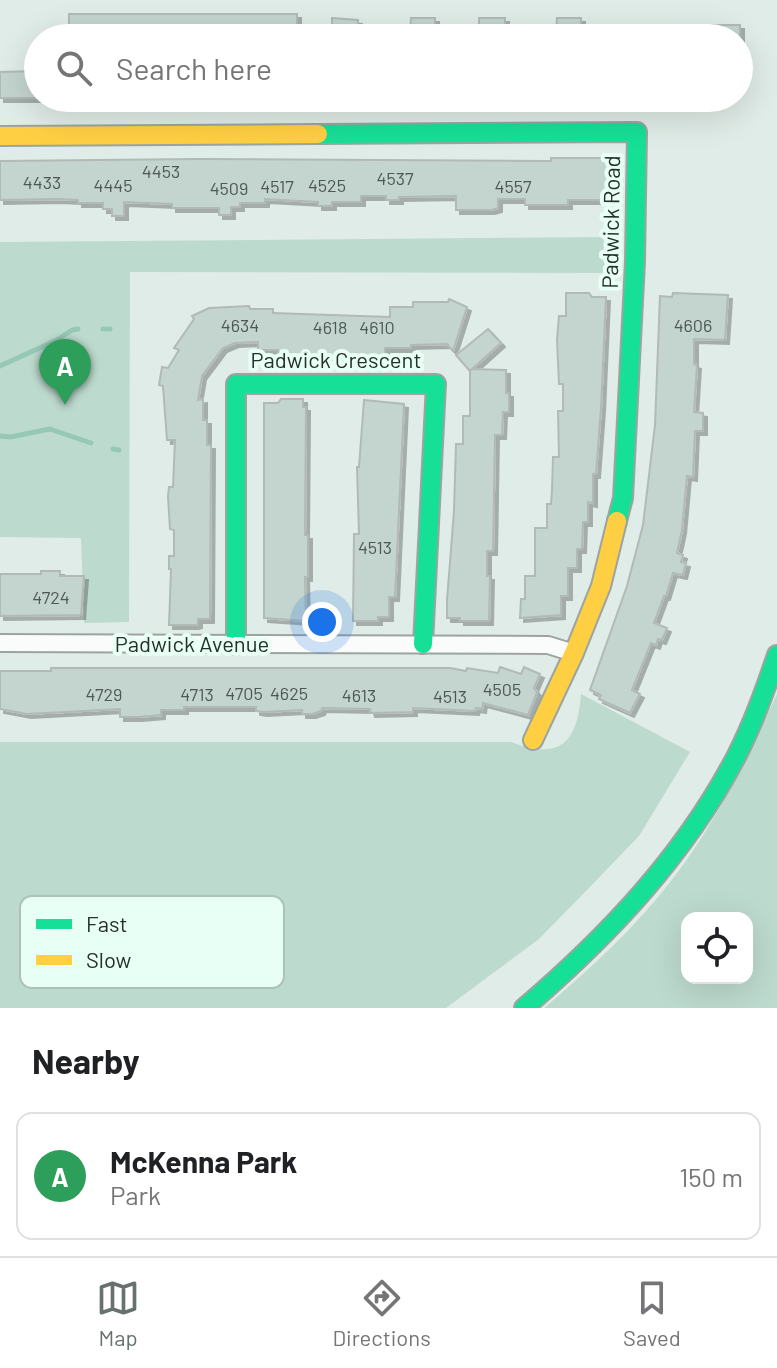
<!DOCTYPE html>
<style>
:root{--surface:#fff;--page:#f6f6f6;--text:#202124;--muted:#757577;--line:#e0e0e0;--accent:#67716d}
body{margin:0;font-family:Barlow,sans-serif;background:var(--page);color:var(--text)}
.controls{position:absolute;right:24px;bottom:24px;display:grid;overflow:hidden;border-radius:16px;box-shadow:0 8px 32px #0002}
.controls button{width:72px;height:72px;display:grid;place-items:center;padding:0;border:0;border-bottom:2px solid var(--line);background:var(--surface);color:var(--text);font:40px sans-serif}
.you{position:absolute;left:322px;top:622px;width:28px;height:28px;margin:-20px;border:6px solid #fff;border-radius:50%;background:#1a73e8;box-shadow:0 0 0 12px #1a73e833}
.badge{display:grid;place-items:center;width:52px;height:52px;border-radius:50%;background:var(--accent);color:#fff;font-size:26px;font-weight:700}
.pin{position:absolute;translate:-50% -66px;filter:drop-shadow(0 2px 4px #0008)}
.pin::after{content:'';position:absolute;top:42px;width:28px;height:24px;background:inherit;clip-path:polygon(0 0,100% 0,50% 100%)}
.list{margin:0;padding:0;list-style:none}
h2{display:flex;justify-content:space-between;align-items:center;height:104px;margin:0;padding:0 32px;font-size:34px}
h2 small{font-size:26px;font-weight:400;color:var(--muted)}
.list li{display:grid;grid-template-columns:52px 1fr auto;gap:24px;align-items:center;box-sizing:border-box;height:128px;margin:0 16px 16px;padding:0 16px;border:2px solid var(--line);border-radius:16px}
.list b{display:block;font-size:30px;white-space:nowrap}
.list p{margin:0;font-size:26px;white-space:nowrap;color:var(--muted)}
.list em{font-size:26px;font-style:normal;color:var(--muted)}
.icon{flex:none;width:44px;height:44px;fill:none;stroke:currentColor;stroke-width:2;stroke-linecap:round;stroke-linejoin:round}
.map{position:relative;flex:none;width:777px;height:1008px;overflow:hidden}
.search{position:absolute;background:var(--surface);box-shadow:0 8px 32px #0002;left:24px;right:24px;top:24px;height:88px;display:flex;align-items:center;gap:20px;box-sizing:border-box;padding:0 28px;border-radius:44px;color:var(--muted);font-size:30px}
.sheet{height:248px;background:var(--surface)}
nav{display:flex;justify-content:space-around;align-items:center;box-sizing:border-box;height:112px;border-top:2px solid var(--line);background:var(--surface);font-size:22px;color:var(--muted)}
nav a{display:grid;justify-items:center;gap:4px}
nav .on{color:var(--accent)}
.map>svg:first-child{display:block}
.green{fill:#bddace;fill-rule:evenodd}
.lines{fill:none;stroke-linecap:round;stroke-linejoin:round}
.stream{stroke:#96c9b5;stroke-width:5}
.building{fill:#c3d5ce;stroke:#b1bab7;stroke-width:2;filter:url(#shadow)}
.street-casing{stroke:#9ca4a1;stroke-width:20}
.fast-casing{stroke:#9ca4a1;stroke-width:22}
.slow-casing{stroke:#9ca4a1;stroke-width:22}
.street{stroke:#fafcfb;stroke-width:16}
.fast{stroke:#16e098;stroke-width:18}
.slow{stroke:#ffcf43;stroke-width:18}
.labels{text-anchor:middle;stroke-width:8;stroke-linejoin:round;paint-order:stroke}
.number-label{font-size:18px;fill:#4e5954}
.street-label{font-size:22px;fill:#262f2b;stroke:#e8fff5}
.key{fill:#e8fff5;stroke:#aec1b8;stroke-width:2}
.key-label{font-size:22px;fill:#262f2b}
</style>
<div class="map">
<svg width="777" height="1008" viewBox="0 0 777 1008">
<defs>
<filter id="shadow"><feDropShadow dx="4" dy="4" stdDeviation="0" flood-color="#0004"/></filter>
</defs>
<rect width="100%" height="100%" fill="#e0ece7"/>
<path class="green" d="M 609,237 L 609,273 L 130,272 L 129,622 L 84,623 L 81,538 L 0,537 L 0,242 Z
M 581,694 L 690,752 L 639,836 L 585,892 L 539,939 L 446,1008 L 0,1008 L 0,742 L 511,742 C 560,760 577,744 581,694 Z
M 777,694 L 777,1008 L 544,1008 C 591,968 637,926 674,877 C 717,821 747,757 777,694 ZM 687,918 L 747,918 L 747,978 L 687,978 Z"/>
<g class="lines">
<path class="stream" d="M 103,329 L 110,329
M 0,366 L 57,340 L 72,330 L 78,329
M 0,436 L 10,437 L 50,429 L 91,443
M 113,449 L 119,450"/>
</g>
<path class="building" d="M 69,14 L 297,14 L 297,34 L 69,34 Z
M 332,18 L 358,20 L 358,38 L 332,38 Z
M 411,18 L 435,18 L 435,38 L 410,38 Z
M 479,18 L 505,18 L 505,38 L 479,38 Z
M 557,18 L 581,18 L 581,38 L 556,38 Z
M 677,25 L 740,25 L 740,38 L 677,38 Z
M 37,71 L 37,98 L 0,98 L 0,72 Z
M 551,158 L 610,158 L 610,173 L 614,173 L 613,200 L 568,200 L 568,205 L 525,205 L 525,199 L 498,199 L 498,208 L 491,210 L 456,210 L 456,196 L 399,197 L 399,200 L 386,200 L 386,196 L 361,196 L 361,202 L 332,202 L 332,206 L 318,206 L 318,202 L 265,199 L 265,203 L 240,203 L 240,207 L 231,207 L 231,215 L 219,215 L 219,208 L 172,208 L 172,204 L 124,202 L 124,216 L 112,216 L 112,209 L 103,209 L 103,203 L 78,203 L 78,200 L 57,199 L 0,200 L 0,161 L 198,159 L 551,161 Z
M 566,293 L 589,293 L 592,297 L 606,297 L 601,408 L 596,474 L 593,474 L 593,503 L 588,502 L 588,522 L 583,522 L 582,549 L 577,549 L 577,568 L 568,568 L 568,596 L 561,596 L 561,615 L 520,618 L 521,599 L 525,599 L 525,576 L 535,576 L 535,528 L 547,528 L 547,504 L 551,504 L 552,490 L 553,457 L 559,457 L 558,411 L 563,411 L 563,384 L 559,384 L 557,340 L 559,316 L 566,316 Z
M 673,293 L 728,295 L 725,340 L 694,339 L 694,364 L 697,365 L 694,412 L 703,413 L 703,431 L 695,431 L 693,477 L 687,476 L 682,530 L 677,553 L 683,555 L 681,562 L 686,563 L 683,575 L 673,573 L 666,596 L 664,596 L 654,623 L 667,628 L 662,640 L 658,639 L 656,645 L 651,643 L 632,690 L 640,694 L 630,713 L 599,699 L 601,695 L 590,690 L 627,586 L 643,525 L 655,425 L 660,296 L 672,297 Z
M 449,299 L 467,307 L 453,351 L 447,344 L 411,345 L 411,348 L 385,348 L 385,356 L 302,356 L 278,355 L 278,350 L 258,350 L 258,342 L 235,343 L 223,348 L 202,376 L 198,400 L 203,399 L 203,420 L 207,420 L 207,445 L 211,445 L 210,619 L 198,619 L 198,624 L 195,625 L 169,625 L 171,569 L 169,569 L 169,556 L 174,556 L 174,530 L 170,529 L 168,496 L 169,487 L 173,487 L 175,440 L 167,440 L 163,386 L 159,385 L 162,367 L 168,368 L 179,350 L 174,348 L 194,319 L 192,316 L 209,308 L 249,306 L 250,309 L 273,309 L 273,313 L 390,317 L 390,307 L 413,307 L 413,302 L 448,302 Z
M 488,329 L 501,343 L 472,369 L 506,370 L 506,393 L 509,393 L 509,412 L 503,412 L 502,435 L 495,435 L 493,551 L 487,551 L 487,576 L 490,576 L 489,621 L 460,621 L 460,618 L 447,618 L 447,600 L 454,511 L 456,444 L 463,444 L 463,416 L 470,416 L 470,371 L 456,355 Z
M 281,399 L 303,399 L 303,407 L 306,407 L 305,535 L 308,535 L 308,577 L 305,577 L 306,621 L 264,618 L 264,403 L 278,403 Z
M 364,400 L 404,404 L 395,597 L 389,597 L 389,617 L 378,617 L 378,621 L 353,621 L 354,534 L 359,534 L 357,467 L 359,467 Z
M 41,571 L 60,571 L 60,576 L 84,576 L 81,615 L 0,616 L 0,574 L 41,574 Z
M 500,667 L 521,674 L 524,667 L 540,674 L 534,688 L 537,692 L 528,715 L 483,703 L 482,709 L 476,708 L 475,711 L 413,708 L 413,712 L 371,713 L 370,709 L 322,708 L 321,711 L 312,714 L 302,714 L 302,710 L 263,712 L 256,711 L 256,707 L 184,707 L 184,710 L 161,710 L 161,715 L 138,717 L 120,717 L 120,709 L 27,714 L 0,709 L 0,671 L 51,671 L 51,668 L 450,668 L 466,671 L 467,668 L 498,673 Z"/>
<g class="lines">
<defs>
<path id="street" d="M 0,643 L 548,645 L 574,653"/>
<path id="fast" d="M 318,134 L 637,132 L 635,262 L 623,498 L 617,521
M 236,645 L 236,384 L 436,384 L 423,644
M 524,1008 C 608,936 684,856 736,757 C 753,724 765,690 777,655"/>
<path id="slow" d="M 0,136 L 318,134
M 533,740 L 574,653 L 601,586 L 617,521"/>
</defs>
<use href="#street" class="street-casing"/>
<use href="#fast" class="fast-casing"/>
<use href="#slow" class="slow-casing"/>
<use href="#street" class="street"/>
<use href="#fast" class="fast"/>
<use href="#slow" class="slow"/>
</g>
<g class="labels">
<g class="number-label">
<text x="161" y="178">4453</text>
<text x="395" y="185">4537</text>
<text x="42" y="189">4433</text>
<text x="113" y="192">4445</text>
<text x="327" y="192">4525</text>
<text x="277" y="193">4517</text>
<text x="513" y="193">4557</text>
<text x="229" y="195">4509</text>
<text x="240" y="332">4634</text>
<text x="693" y="332">4606</text>
<text x="330" y="334">4618</text>
<text x="377" y="334">4610</text>
<text x="375" y="554">4513</text>
<text x="51" y="604">4724</text>
<text x="502" y="696">4505</text>
<text x="244" y="700">4705</text>
<text x="289" y="700">4625</text>
<text x="104" y="701">4729</text>
<text x="197" y="701">4713</text>
<text x="359" y="702">4613</text>
<text x="450" y="703">4513</text>
</g>
<g class="street-label">
<text transform="translate(611 222) rotate(-89)" y="8">Padwick Road</text>
<text x="336" y="368">Padwick Crescent</text>
<text x="192" y="652">Padwick Avenue</text>
</g>
</g>
<rect x="20" y="896" width="264" height="92" rx="12" class="key"/>
<rect x="36" y="919" width="36" height="10" fill="#16e098"/>
<rect x="36" y="955" width="36" height="10" fill="#ffcf43"/>
<g class="key-label">
<text x="86" y="932">Fast</text>
<text x="86" y="968">Slow</text>
</g>
</svg>
<div class="controls">
<button><svg class="icon" aria-label="locate" viewBox="0 0 24 24"><circle cx="12" cy="12" r="6"/><path d="M12 2v4M12 18v4M2 12h4M18 12h4"/></svg></button>
</div>
<div class="you"></div>
<div class="pin badge" style="left:65px;top:405px;background:#2e9e5b">A</div>
<div class="search"><svg class="icon" aria-label="search" viewBox="0 0 24 24"><circle cx="10" cy="10" r="6"/><path d="M15 15l6 6"/></svg>Search here</div>
</div>
<section class="sheet">
<h2>Nearby<small></small></h2>
<ul class="list">
<li><span class="badge" style="background:#2e9e5b">A</span><div><b>McKenna Park</b><p>Park</p></div><em>150 m</em></li>
</ul>
</section>
<nav>
<a class="on"><svg class="icon" aria-label="map" viewBox="0 0 24 24"><path d="M3 6l6-2 6 2 6-2v14l-6 2-6-2-6 2zM9 4v14M15 6v14"/></svg>Map</a>
<a><svg class="icon" aria-label="directions" viewBox="0 0 24 24"><path d="M12 3l9 9-9 9-9-9zM9 14v-3h6M13 9l2 2-2 2"/></svg>Directions</a>
<a><svg class="icon" aria-label="saved" viewBox="0 0 24 24"><path d="M7 4h10v16l-5-4-5 4z"/></svg>Saved</a>
</nav>
